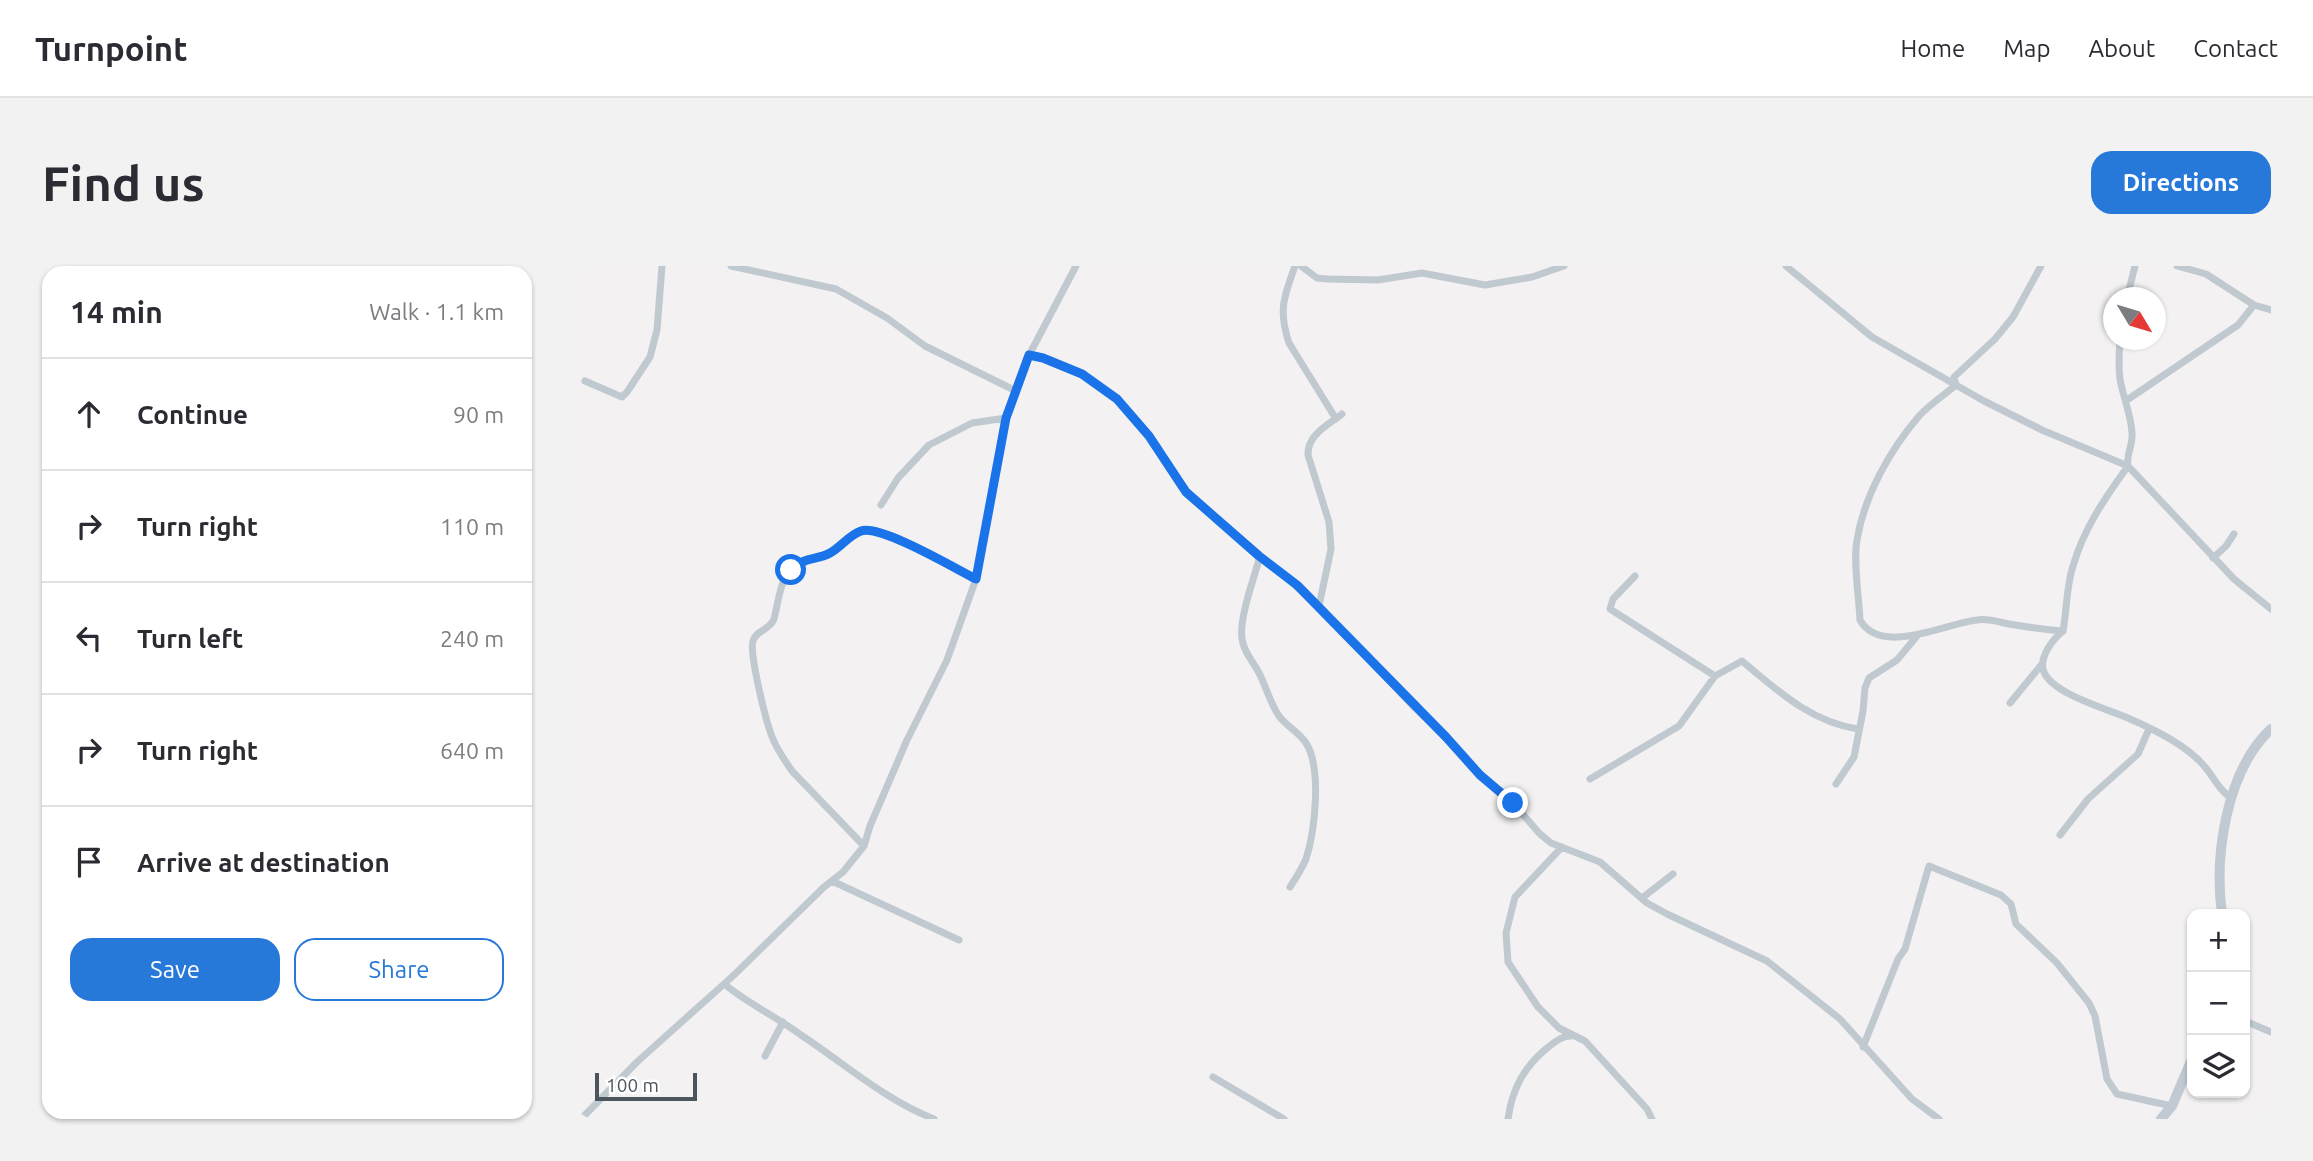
<!DOCTYPE html>
<meta charset="utf-8">
<style>
:root{--surface:#fff;--page:#f2f2f3;--text:#2b2b33;--muted:#7c7c81;--line:#e1e1e2;--accent:#2678d9}
body{margin:0;font-family:Ubuntu,sans-serif;background:var(--page);color:var(--text)}
.controls{position:absolute;right:21px;bottom:21px;display:grid;overflow:hidden;border-radius:14px;box-shadow:0 2px 5px #0004}
.controls button{width:63px;height:63px;display:grid;place-items:center;padding:0;border:0;border-bottom:2px solid var(--line);background:var(--surface);color:var(--text);font:35px sans-serif}
.compass{position:absolute;left:1529px;top:21px;width:63px;height:63px;border-radius:50%;background:var(--surface);box-shadow:0 2px 5px #0004;rotate:128deg}
.scale{position:absolute;left:21px;bottom:18px;width:102px;box-sizing:border-box;padding-left:7px;border:4px solid #4a555e;border-top:0;font-size:19px;line-height:24px;white-space:nowrap;color:#4a555e;-webkit-text-stroke:5px #fff;paint-order:stroke}
.stop{position:absolute;width:21px;height:21px;margin:-16px;border:5px solid #1a73e8;border-radius:50%;background:#fff}
.stop.end{background:#1a73e8;border-color:#fff;box-shadow:0 2px 7px #0008}
.list{margin:0;padding:0;list-style:none}
h2{display:flex;justify-content:space-between;align-items:center;height:91px;margin:0;padding:0 28px;font-size:30px}
h2 small{font-size:23px;font-weight:400;color:var(--muted)}
.list li{display:grid;grid-template-columns:46px 1fr auto;gap:21px;align-items:center;box-sizing:border-box;height:112px;padding:0 28px;border-top:2px solid var(--line)}
.list b{display:block;font-size:26px;white-space:nowrap}
.list em{font-size:23px;font-style:normal;color:var(--muted)}
.actions{display:flex;gap:14px;padding:21px 28px}
.actions a{flex:1;padding:16px 0;border:2px solid var(--accent);border-radius:21px;text-align:center;font-size:24px;color:var(--accent)}
.actions .main{background:var(--accent);color:#fff}
.icon{flex:none;width:38px;height:38px;fill:none;stroke:currentColor;stroke-width:2;stroke-linecap:round;stroke-linejoin:round}
.map{position:relative;flex:none;width:1697px;height:853px;overflow:hidden;border-radius:21px}
header{display:flex;align-items:center;gap:42px;box-sizing:border-box;height:98px;padding:0 35px;background:var(--surface);border-bottom:2px solid var(--line)}
header strong{font-size:33px}
nav{display:flex;gap:38px;margin-inline-start:auto;font-size:24px}
.intro{display:flex;align-items:center;justify-content:space-between;box-sizing:border-box;height:168px;padding:0 42px}
h1{margin:0;font-size:49px}
.button{padding:18px 32px;border-radius:21px;background:var(--accent);color:#fff;font-size:24px;font-weight:700}
main{display:flex;gap:42px;padding:0 42px}
aside{flex:1;background:var(--surface);border-radius:21px;box-shadow:0 2px 5px #0004}
.map>svg:first-child{display:block}
.lines{fill:none;stroke-linecap:round;stroke-linejoin:round}
.street{stroke:#c0c9cf;stroke-width:7}
.secondary{stroke:#c1cad3;stroke-width:10}
.route{stroke:#1a73e8;stroke-width:9}
</style>
<header>
<strong>Turnpoint</strong>
<nav><a>Home</a><a>Map</a><a>About</a><a>Contact</a></nav>
</header>
<div class="intro"><h1>Find us</h1><a class="button">Directions</a></div>
<main>
<aside>
<h2>14 min<small>Walk · 1.1 km</small></h2>
<ul class="list">
<li><svg class="icon" aria-label="ahead" viewBox="0 0 24 24"><path d="M12 20V5M6 11l6-6 6 6"/></svg><div><b>Continue</b></div><em>90 m</em></li>
<li><svg class="icon" aria-label="right" viewBox="0 0 24 24"><path d="M7 20v-9h11M14 6l5 5-5 5"/></svg><div><b>Turn right</b></div><em>110 m</em></li>
<li><svg class="icon" aria-label="left" viewBox="0 0 24 24"><path d="M17 20v-9H6M10 6l-5 5 5 5"/></svg><div><b>Turn left</b></div><em>240 m</em></li>
<li><svg class="icon" aria-label="right" viewBox="0 0 24 24"><path d="M7 20v-9h11M14 6l5 5-5 5"/></svg><div><b>Turn right</b></div><em>640 m</em></li>
<li><svg class="icon" aria-label="arrive" viewBox="0 0 24 24"><path d="M6 21V4h12l-3 4 3 4H6"/></svg><div><b>Arrive at destination</b></div></li>
</ul>
<div class="actions"><a class="main">Save</a><a>Share</a></div>
</aside>
<div class="map">
<svg width="1697" height="853" viewBox="0 0 1697 853">
<rect width="100%" height="100%" fill="#f3f1f2"/>
<g class="lines">
<path class="street" d="M 157,0 L 262,23 L 313,52 L 351,80 L 442,125
M 721,0 C 710,31 704,44 715,77 L 762,153
M 727,0 L 743,12 L 754,13 L 804,14 L 848,7 L 911,19 L 958,11 L 990,0
M 1212,0 L 1298,71 L 1410,135 L 1468,164 L 1554,200 L 1660,313 L 1697,343
M 1467,0 L 1439,51 L 1421,73 L 1380,111 L 1382,119 C 1370,129 1355,139 1345,150 C 1316,184 1290,230 1283,274 C 1279,296 1285,331 1286,354 C 1307,391 1372,357 1403,354 C 1413,352 1425,356 1435,358 C 1453,361 1471,364 1489,365
M 1603,0 L 1632,8 L 1680,39 L 1697,44
M 1553,32 L 1561,0
M 1546,74 C 1545,87 1544,99 1546,113 C 1549,131 1557,148 1558,167 C 1559,179 1552,189 1554,200 C 1531,232 1510,262 1499,300 C 1492,321 1493,344 1489,365 C 1479,373 1464,392 1470,406 C 1479,428 1533,443 1554,452 C 1579,463 1613,479 1631,501 C 1642,514 1643,522 1658,533
M 455,89 L 469,92 L 508,108 L 543,133 L 575,170 L 612,226 L 745,340 L 841,442 L 872,471 L 906,509 L 939,537 L 966,568 L 977,577 L 1026,596 L 1073,637 L 1093,648 L 1193,695 L 1266,753 L 1338,833 L 1365,853
M 11,115 L 48,131 L 53,126 L 76,91 L 83,64 L 88,0
M 1553,134 L 1664,59 L 1680,39
M 307,239 L 324,212 L 355,179 L 398,157 L 432,152
M 686,290 C 680,313 665,351 668,373 C 670,387 679,395 685,407 C 692,420 696,437 705,450 C 712,460 725,466 732,477 C 748,502 741,565 732,593 C 728,602 722,612 716,621
M 1639,292 L 1652,280 L 1660,268
M 1061,310 L 1039,333 L 1036,343 L 1141,410
M 745,340 L 757,283 L 755,256 L 734,189 C 733,169 754,159 768,148
M 1436,437 L 1468,398
M 1016,513 L 1105,460 L 1141,410 L 1168,395 C 1204,425 1237,456 1284,463
M 1262,518 L 1280,491 L 1289,445 L 1291,422 L 1295,412 L 1323,394 L 1343,370
M 1486,569 L 1514,533 L 1564,488 L 1575,463
M 290,580 L 218,505 C 211,495 204,485 199,473 C 193,460 175,388 179,375 C 181,365 196,364 200,353 C 206,331 205,305 230,294 C 238,291 247,291 255,287 C 269,281 280,263 296,264 C 318,265 380,302 402,313
M 988,581 L 941,631 L 932,667 L 934,696 L 964,741 L 985,762 L 1011,775 L 1073,843 L 1078,853
M 258,615 L 385,674
M 1068,632 L 1099,608
M 154,721 C 177,739 204,752 227,769 C 271,798 310,833 360,853
M 1671,755 L 1697,766
M 1289,781 L 1324,693 L 1331,683 L 1355,600 L 1427,629 L 1437,638 L 1442,658 L 1483,697 L 1515,737 L 1521,750 L 1533,813 L 1543,828 L 1598,840
M 191,790 L 209,756
M 639,811 L 710,853
M 7,853 L 63,796 L 160,709 L 250,621 L 269,606 L 290,580 L 296,560 L 333,474 L 373,394 L 402,313 L 432,152 L 453,93 L 502,0
M 934,853 C 938,823 950,801 973,782 C 981,776 987,770 997,770"/>
<path class="secondary" d="M 1648,648 C 1640,590 1652,505 1697,463
M 1587,853 L 1598,840 L 1618,793"/>
</g>
<g class="lines">
<path class="route" d="M 217,304 C 231,290 241,295 256,287 C 267,281 275,269 287,265 C 306,258 382,303 402,313 L 432,152 L 455,89 L 469,92 L 508,108 L 543,133 L 575,170 L 612,226 L 685,290 L 723,319 L 872,471 L 906,509 L 939,537"/>
</g>
</svg>
<div class="controls">
<button>+</button>
<button>−</button>
<button><svg class="icon" aria-label="layers" viewBox="0 0 24 24"><path d="M12 4l9 5-9 5-9-5zM3 14l9 5 9-5"/></svg></button>
</div>
<svg class="compass" viewBox="-18 -18 36 36"><path d="M0-13l5 13h-10z" fill="#e53935"/><path d="M0 13l5-13h-10z" fill="#7c7c81"/></svg>
<div class="scale">100 m</div>
<div class="stop" style="left:217px;top:304px"></div>
<div class="stop end" style="left:939px;top:537px"></div>
</div>
</main>
